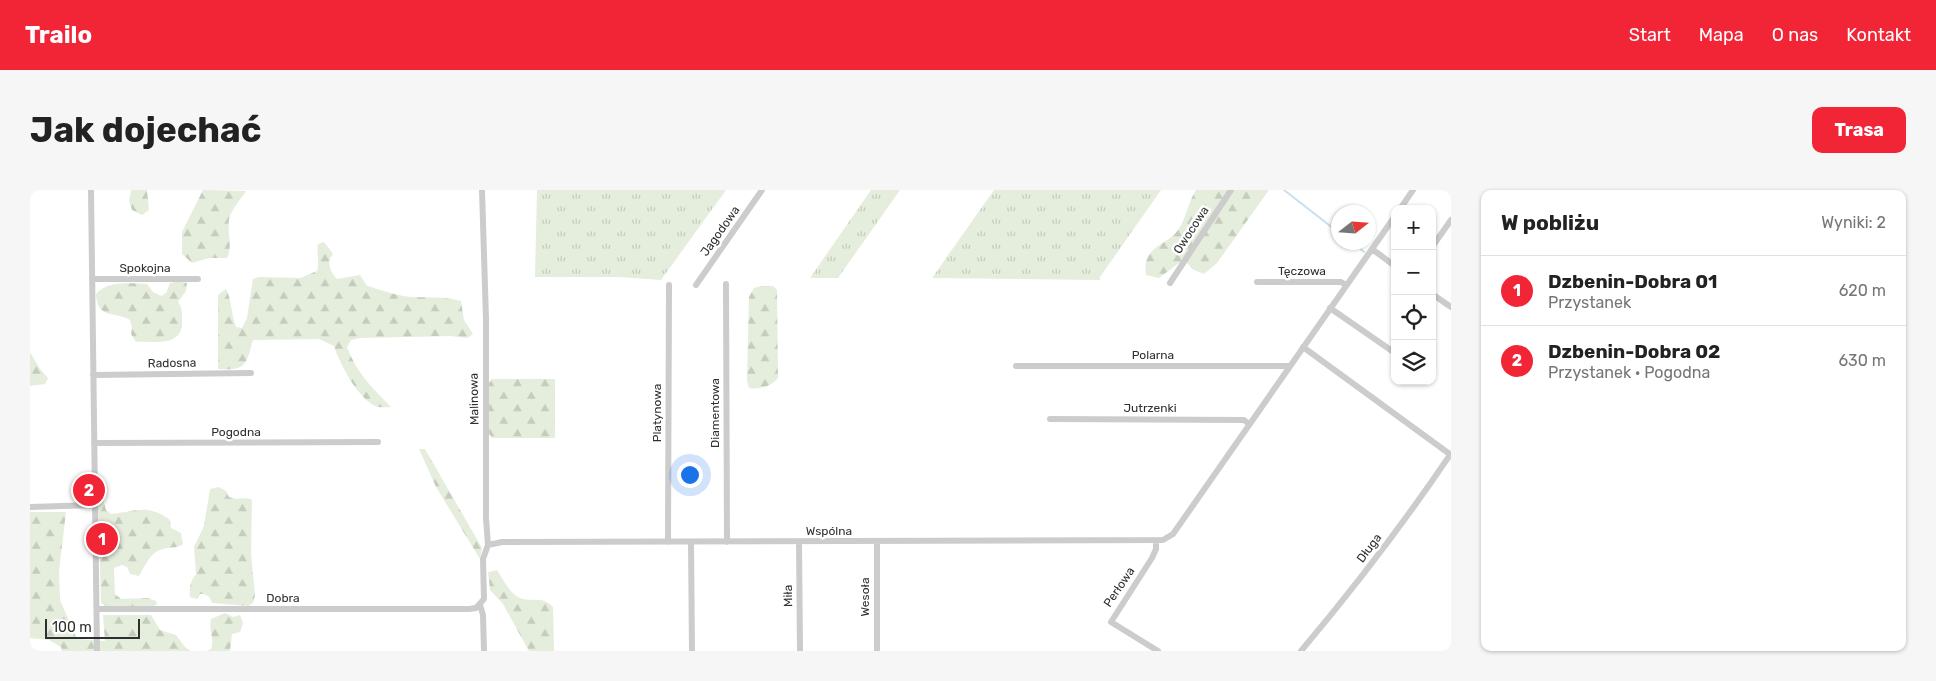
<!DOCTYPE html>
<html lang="pl">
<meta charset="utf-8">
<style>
:root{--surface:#fff;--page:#f6f6f6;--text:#222;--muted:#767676;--line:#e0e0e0;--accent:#f22537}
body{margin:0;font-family:Rubik,sans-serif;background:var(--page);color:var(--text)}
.controls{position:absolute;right:15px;top:15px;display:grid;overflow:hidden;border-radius:10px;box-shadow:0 1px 4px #0004}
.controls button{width:45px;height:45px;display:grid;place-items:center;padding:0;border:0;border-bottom:1px solid var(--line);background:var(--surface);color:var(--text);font:25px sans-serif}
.compass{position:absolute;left:1301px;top:15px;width:45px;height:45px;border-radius:50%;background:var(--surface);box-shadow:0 1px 4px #0004;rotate:73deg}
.scale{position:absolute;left:15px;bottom:12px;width:95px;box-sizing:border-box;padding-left:5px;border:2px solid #2f2f2f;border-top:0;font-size:14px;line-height:18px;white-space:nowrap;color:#2f2f2f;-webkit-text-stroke:4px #fff;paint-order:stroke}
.you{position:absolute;left:659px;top:284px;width:18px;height:18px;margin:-12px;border:4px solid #fff;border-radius:50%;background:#1a73e8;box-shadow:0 0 0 8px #1a73e833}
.badge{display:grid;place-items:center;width:32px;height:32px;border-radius:50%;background:var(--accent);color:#fff;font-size:16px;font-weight:700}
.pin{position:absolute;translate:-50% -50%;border:2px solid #fff;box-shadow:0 1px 5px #0006}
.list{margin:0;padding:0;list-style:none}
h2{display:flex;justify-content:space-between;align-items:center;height:65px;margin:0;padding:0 20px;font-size:21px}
h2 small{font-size:16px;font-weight:400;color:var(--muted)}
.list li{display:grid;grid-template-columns:32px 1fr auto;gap:15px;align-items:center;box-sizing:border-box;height:70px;padding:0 20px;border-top:1px solid var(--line)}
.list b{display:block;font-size:19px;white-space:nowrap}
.list p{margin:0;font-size:16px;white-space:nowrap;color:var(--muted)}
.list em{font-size:16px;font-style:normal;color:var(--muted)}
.icon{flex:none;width:28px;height:28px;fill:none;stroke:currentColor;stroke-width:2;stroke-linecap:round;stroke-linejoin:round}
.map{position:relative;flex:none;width:1421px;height:461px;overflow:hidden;border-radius:10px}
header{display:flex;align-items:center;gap:30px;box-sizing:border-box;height:70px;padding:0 25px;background:var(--accent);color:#fff}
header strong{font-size:24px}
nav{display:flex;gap:28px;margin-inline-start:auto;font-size:18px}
.intro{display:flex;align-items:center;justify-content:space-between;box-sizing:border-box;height:120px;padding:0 30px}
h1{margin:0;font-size:35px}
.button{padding:12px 22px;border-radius:10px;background:var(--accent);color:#fff;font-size:18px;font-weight:700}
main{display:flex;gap:30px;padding:0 30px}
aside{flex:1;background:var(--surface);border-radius:10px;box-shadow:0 1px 4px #0004}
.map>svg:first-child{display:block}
.grass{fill:url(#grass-tufts)}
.forest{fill:url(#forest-firs)}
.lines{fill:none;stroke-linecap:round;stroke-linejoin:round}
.stream{stroke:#c7e0ee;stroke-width:2}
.minor{stroke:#ccc;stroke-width:6}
.labels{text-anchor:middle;stroke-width:5;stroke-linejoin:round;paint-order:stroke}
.street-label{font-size:12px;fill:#2f2f2f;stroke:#fff}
</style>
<header>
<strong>Trailo</strong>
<nav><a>Start</a><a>Mapa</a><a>O nas</a><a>Kontakt</a></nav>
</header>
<div class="intro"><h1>Jak dojechać</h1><a class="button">Trasa</a></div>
<main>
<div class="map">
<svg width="1421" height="461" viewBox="0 0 1421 461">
<defs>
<pattern id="grass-tufts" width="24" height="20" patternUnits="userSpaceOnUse" patternTransform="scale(1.25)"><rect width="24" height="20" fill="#e5eddc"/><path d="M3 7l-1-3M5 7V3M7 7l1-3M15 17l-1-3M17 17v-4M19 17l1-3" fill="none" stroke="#c5ccbd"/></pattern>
<pattern id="forest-firs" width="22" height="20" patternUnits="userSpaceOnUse" patternTransform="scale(1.25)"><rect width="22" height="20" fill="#e5eddc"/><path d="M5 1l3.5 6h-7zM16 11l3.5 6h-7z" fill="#c5ccbd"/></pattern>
</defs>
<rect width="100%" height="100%" fill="#fff"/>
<path class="grass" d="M 507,0 L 696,0 L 631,90 L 589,87 L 505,87 Z
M 841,0 L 870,0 L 808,88 L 780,88 Z
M 964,0 L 1131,0 L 1070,87 L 1070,90 L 902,88 Z"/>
<path class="forest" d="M 101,0 L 117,0 L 119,20 L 112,25 L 102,20 L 99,11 Z
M 173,0 L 216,1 C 211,9 201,20 199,29 C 197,43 203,56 197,68 L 179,68 L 162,73 L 152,64 L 152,42 Z
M 1166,0 L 1239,0 L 1187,73 L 1174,84 L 1164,80 L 1157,73 L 1149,73 L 1129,88 L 1116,85 C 1111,56 1137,56 1148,40 C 1155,32 1158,12 1166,0 Z
M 294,52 L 303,64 C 296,72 300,82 307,89 L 330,85 L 337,96 C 352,100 369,107 384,107 C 401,108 414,106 431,111 L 434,130 L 443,144 L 437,148 L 421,146 L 330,148 L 321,150 L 317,157 C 326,182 343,199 361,217 C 357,217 349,218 345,216 C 327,207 310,174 304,156 L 289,149 L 223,150 C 216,174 217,181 188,179 L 188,105 L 196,99 C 202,110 201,125 206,137 L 212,138 L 217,128 L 223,89 L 229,87 L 270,88 L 287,81 C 290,72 286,63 288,54 Z
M 150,91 L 157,93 L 156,101 L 148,112 C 153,119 152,126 152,135 C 150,157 122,151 106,152 L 101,144 L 102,138 L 100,130 C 86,121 67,130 66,104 C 76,91 101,93 117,94 L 123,102 L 131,106 L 136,103 L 140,93 Z
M 731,96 L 743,96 L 747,100 L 748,188 C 742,196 729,200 719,198 L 717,191 L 719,107 L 724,98 Z
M 0,162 L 10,179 L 18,188 L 15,194 L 0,196 Z
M 462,189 L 525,189 L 525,248 L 462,248 L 459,244 L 459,193 Z
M 389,259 L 395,259 L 452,358 L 450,369 L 406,297 Z
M 189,297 L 196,301 L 199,307 C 207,311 214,306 222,310 L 221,364 L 225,405 L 223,413 L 218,416 L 182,413 C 180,406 177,404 170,404 L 167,409 L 160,407 C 159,398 160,392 166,384 L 164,357 L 174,336 L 180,299 Z
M 72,305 L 76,320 L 81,324 C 105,322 117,313 140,330 L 141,338 L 151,343 L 153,354 C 148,358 143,357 137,358 C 120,361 117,373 109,386 L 100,384 L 97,377 L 92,375 L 84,378 L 85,404 L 91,409 L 118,408 L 126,411 L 127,414 L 123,417 L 76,416 L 71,413 L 68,306 Z
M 0,322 L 36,322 L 29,381 L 30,410 L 47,449 L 75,451 L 73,425 L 121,425 L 130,440 L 146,445 L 155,457 L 161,461 L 32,461 L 31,457 L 19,450 L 0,448 L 0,461 Z
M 467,380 C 473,389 479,403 490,408 C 502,413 511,405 523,417 L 524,461 L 499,461 L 473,414 L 460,400 L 458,382 Z
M 195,423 L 203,427 L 210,425 L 213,433 L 210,442 L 202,444 L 200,461 L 177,461 L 181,459 C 185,448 178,440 181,429 Z"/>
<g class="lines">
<path class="stream" d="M 1254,0 L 1308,42
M 1322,52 L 1334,62"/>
<path class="minor" d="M 61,0 L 67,461
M 1370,19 L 1383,0
M 1402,57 L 1421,30
M 1342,59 L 1365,76
M 62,89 L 168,89
M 1227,92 L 1311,92 L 1316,95
M 1140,93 L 1201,0
M 696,94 L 697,352
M 666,95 L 732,0
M 1402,104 L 1421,117
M 1300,118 L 1365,163
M 1273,157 L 1421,265
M 986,176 L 1260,176
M 63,185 L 221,183
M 1020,229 L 1214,230 L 1219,234
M 64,253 L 348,252
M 0,317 L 65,315
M 638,352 L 639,95
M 661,352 L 662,461
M 769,352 L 770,461
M 1126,352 L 1126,359 L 1122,368 L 1081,432 L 1128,461
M 458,355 L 472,352 L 1133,350 L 1143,344 L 1365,26
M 450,415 L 453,425 L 454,461
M 67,419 L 439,419 L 446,418 L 454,409 L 453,369 L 458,355 L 456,328 L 456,129 L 452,0
M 847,461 L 847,352
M 1271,461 C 1324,398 1374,333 1420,265"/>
</g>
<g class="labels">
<g class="street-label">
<text transform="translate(1161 40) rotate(-57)" y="4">Owocowa</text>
<text transform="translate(690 41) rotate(-55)" y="4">Jagodowa</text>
<text x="115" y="82">Spokojna</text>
<text x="1272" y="85">Tęczowa</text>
<text x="1123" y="169">Polarna</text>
<text transform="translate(142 173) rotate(-1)" y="4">Radosna</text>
<text transform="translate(444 209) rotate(-91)" y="4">Malinowa</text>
<text x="1120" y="222">Jutrzenki</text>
<text transform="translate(627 223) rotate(-90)" y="4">Platynowa</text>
<text transform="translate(685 223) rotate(-90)" y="4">Diamentowa</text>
<text x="206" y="246">Pogodna</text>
<text x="799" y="345">Wspólna</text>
<text transform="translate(1339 358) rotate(-53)" y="4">Długa</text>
<text transform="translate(1089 397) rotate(-56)" y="4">Perłowa</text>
<text transform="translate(758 406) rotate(-91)" y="4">Miła</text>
<text transform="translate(835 407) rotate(-90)" y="4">Wesoła</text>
<text x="253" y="412">Dobra</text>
</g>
</g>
</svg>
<div class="controls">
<button>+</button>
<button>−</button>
<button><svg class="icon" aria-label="locate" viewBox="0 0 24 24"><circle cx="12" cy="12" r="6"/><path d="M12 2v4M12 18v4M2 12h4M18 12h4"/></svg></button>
<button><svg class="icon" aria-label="layers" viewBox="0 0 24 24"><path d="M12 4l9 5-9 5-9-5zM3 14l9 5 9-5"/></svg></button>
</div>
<svg class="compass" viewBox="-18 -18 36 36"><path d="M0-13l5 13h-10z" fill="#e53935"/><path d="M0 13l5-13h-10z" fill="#767676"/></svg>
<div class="scale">100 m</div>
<div class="you"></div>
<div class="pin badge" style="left:72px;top:349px">1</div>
<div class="pin badge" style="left:59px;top:300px">2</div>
</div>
<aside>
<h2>W pobliżu<small>Wyniki: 2</small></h2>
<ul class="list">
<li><span class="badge">1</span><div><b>Dzbenin-Dobra 01</b><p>Przystanek</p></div><em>620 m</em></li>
<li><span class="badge">2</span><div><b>Dzbenin-Dobra 02</b><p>Przystanek · Pogodna</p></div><em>630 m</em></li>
</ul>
</aside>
</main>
